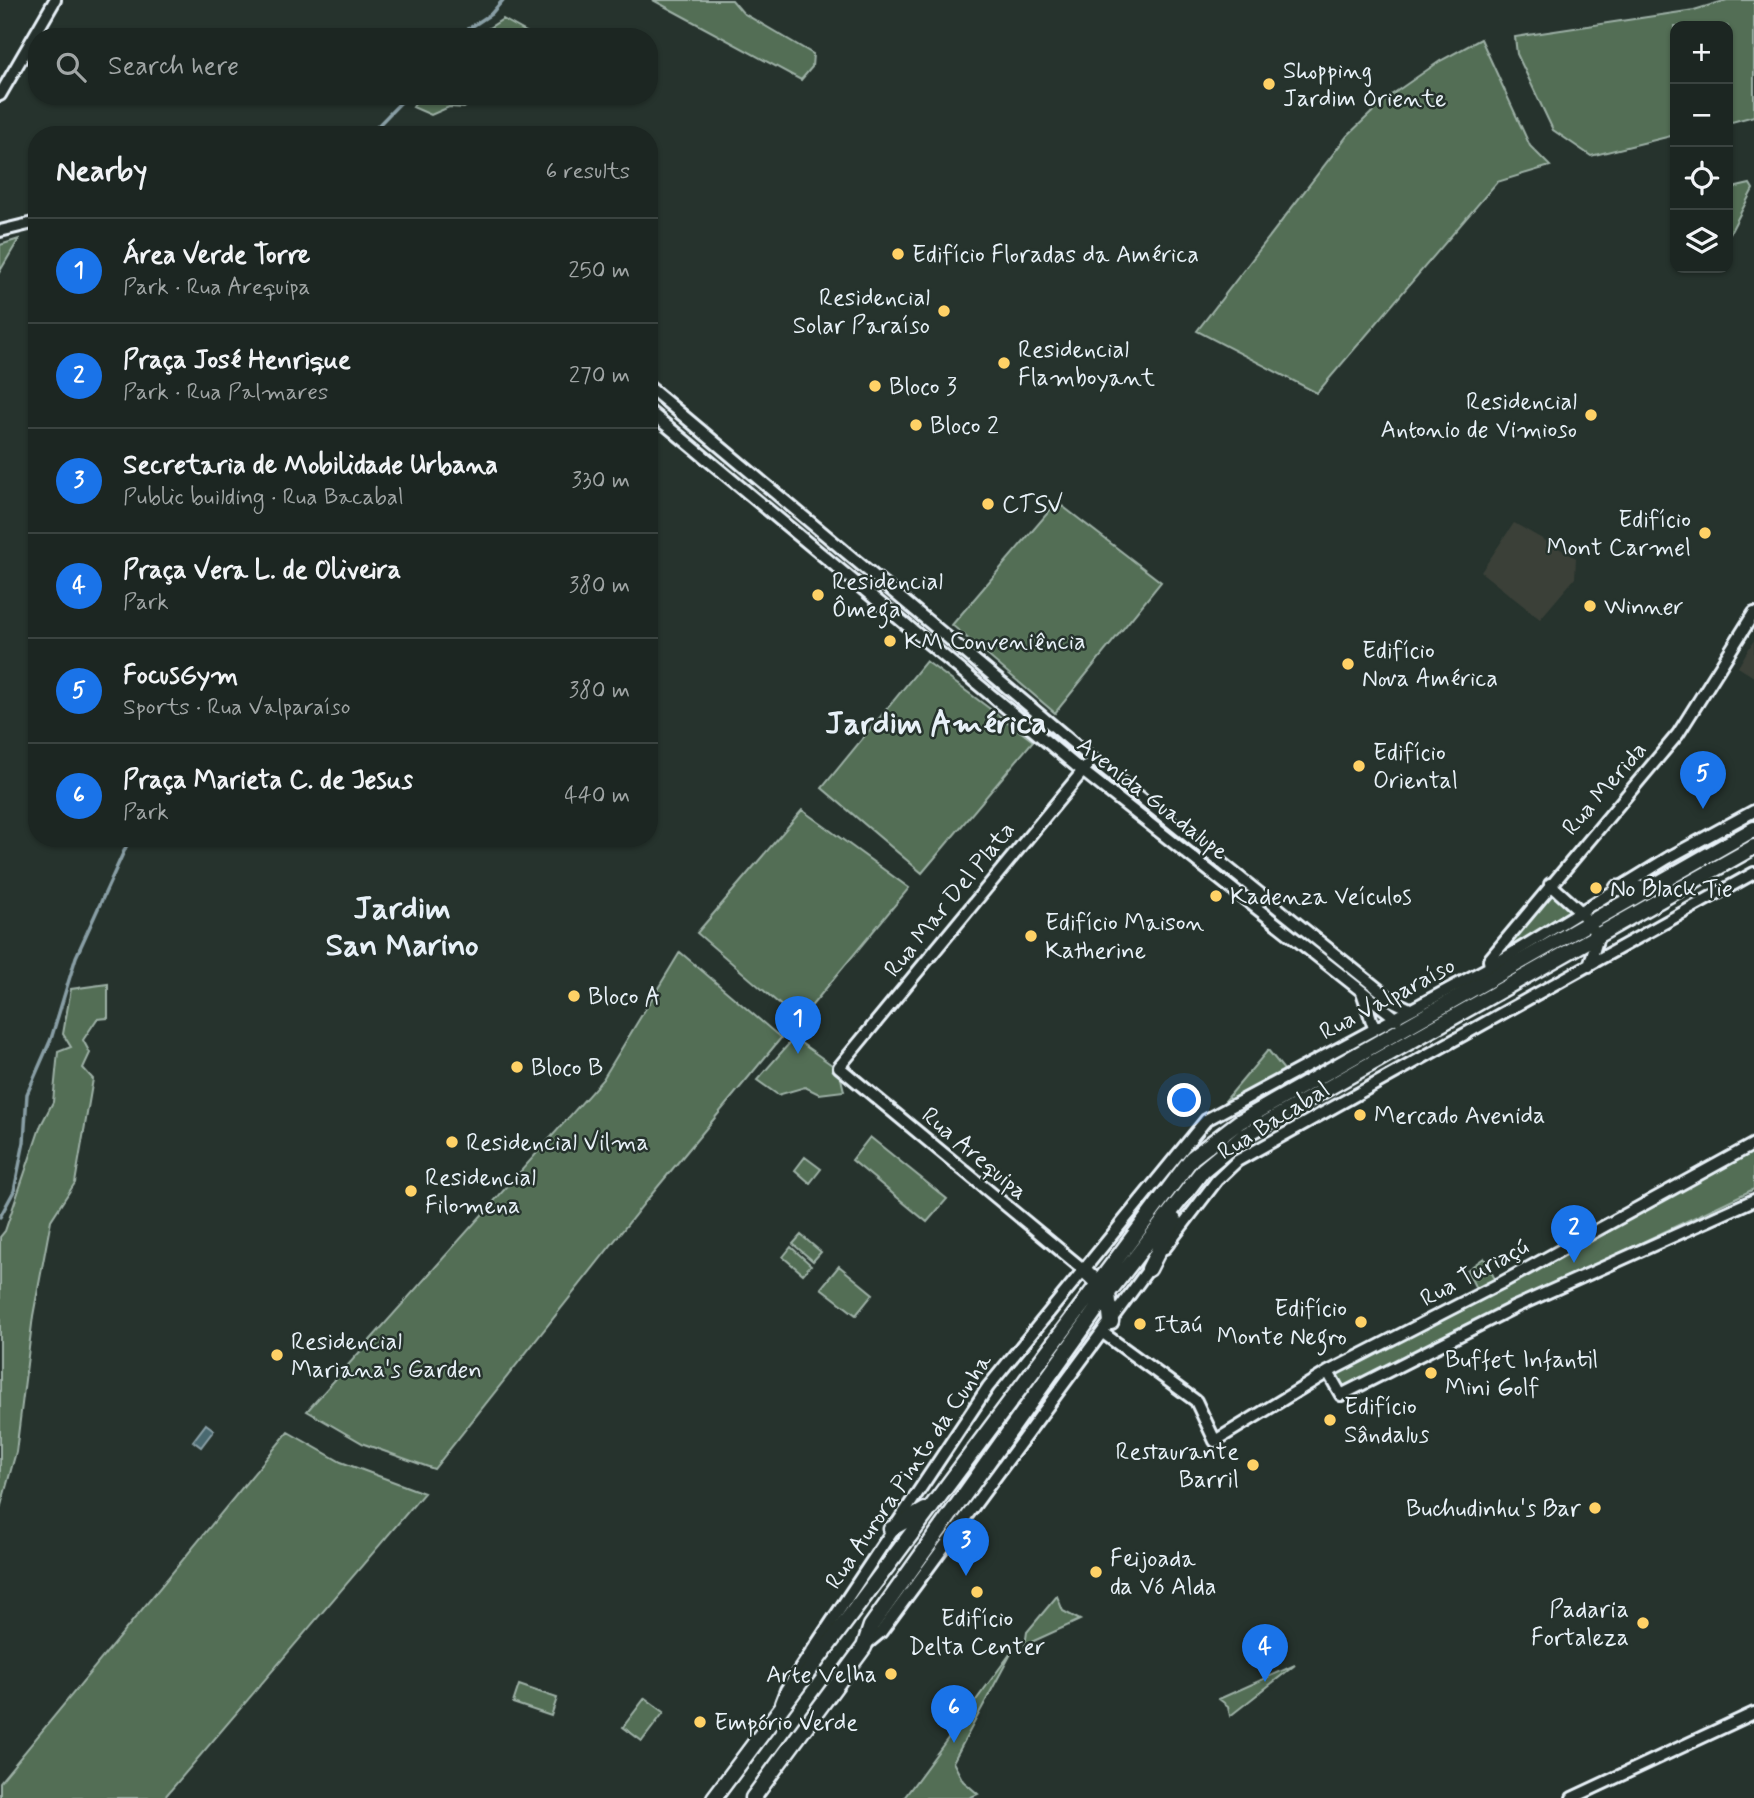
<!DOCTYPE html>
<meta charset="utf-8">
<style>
:root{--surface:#1c2622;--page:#252e2a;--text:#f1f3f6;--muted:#a0a5a5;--line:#3a4340;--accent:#1a73e8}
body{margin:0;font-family:Mynerve,sans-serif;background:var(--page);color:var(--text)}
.controls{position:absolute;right:21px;top:21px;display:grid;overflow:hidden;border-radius:14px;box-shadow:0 2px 5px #0004}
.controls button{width:63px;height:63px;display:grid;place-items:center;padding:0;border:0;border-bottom:2px solid var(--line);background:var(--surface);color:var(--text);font:35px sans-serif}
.you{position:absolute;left:1185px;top:1101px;width:24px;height:24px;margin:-18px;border:5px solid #fff;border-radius:50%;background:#1a73e8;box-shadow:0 0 0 10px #1a73e833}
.badge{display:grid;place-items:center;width:46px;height:46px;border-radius:50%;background:var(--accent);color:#fff;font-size:23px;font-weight:700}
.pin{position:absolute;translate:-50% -58px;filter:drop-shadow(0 2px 4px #0008)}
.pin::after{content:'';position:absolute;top:37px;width:24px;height:21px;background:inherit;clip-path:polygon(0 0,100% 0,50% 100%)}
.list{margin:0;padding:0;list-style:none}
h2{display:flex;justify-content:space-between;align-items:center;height:91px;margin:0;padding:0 28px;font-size:30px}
h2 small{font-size:23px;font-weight:400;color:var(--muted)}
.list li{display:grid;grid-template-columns:46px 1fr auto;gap:21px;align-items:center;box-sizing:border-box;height:105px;padding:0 28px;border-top:2px solid var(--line)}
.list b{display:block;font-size:26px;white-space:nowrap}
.list p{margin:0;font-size:23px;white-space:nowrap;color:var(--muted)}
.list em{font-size:23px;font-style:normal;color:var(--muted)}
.icon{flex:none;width:38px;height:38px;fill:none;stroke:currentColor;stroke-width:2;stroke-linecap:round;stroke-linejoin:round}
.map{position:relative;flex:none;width:1754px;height:1798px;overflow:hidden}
.search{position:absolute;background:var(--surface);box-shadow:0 2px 5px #0004;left:28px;top:28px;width:630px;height:77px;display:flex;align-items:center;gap:18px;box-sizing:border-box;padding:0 24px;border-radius:28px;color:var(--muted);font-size:26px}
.panel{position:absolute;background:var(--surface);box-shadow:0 2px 5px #0004;left:28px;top:126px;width:630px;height:721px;border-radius:28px}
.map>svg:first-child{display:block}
.built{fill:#3b4039}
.green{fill:#526e55;stroke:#9db0a6;stroke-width:2}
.water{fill:#4a6970;stroke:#899fa6;stroke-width:2}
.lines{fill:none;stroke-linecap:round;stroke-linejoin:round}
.stream{stroke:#899fa6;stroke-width:3.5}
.minor-casing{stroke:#e8f1f8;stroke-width:16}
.major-casing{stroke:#e8f1f8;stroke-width:19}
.minor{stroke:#26332d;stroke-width:10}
.major{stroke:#26332d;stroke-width:14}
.poi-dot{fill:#ffd166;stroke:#26332d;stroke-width:2.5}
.labels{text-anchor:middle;stroke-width:5;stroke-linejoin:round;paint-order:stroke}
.poi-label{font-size:24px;fill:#e8f1f8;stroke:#26332d;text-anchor:start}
.street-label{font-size:24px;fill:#e8f1f8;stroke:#26332d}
.district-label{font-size:32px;font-weight:bold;fill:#e8f1f8;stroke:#26332d}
</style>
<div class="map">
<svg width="1754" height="1798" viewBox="0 0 1754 1798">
<rect width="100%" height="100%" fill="#26332d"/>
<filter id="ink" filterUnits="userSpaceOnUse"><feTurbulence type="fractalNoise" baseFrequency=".0143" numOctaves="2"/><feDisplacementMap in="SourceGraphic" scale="14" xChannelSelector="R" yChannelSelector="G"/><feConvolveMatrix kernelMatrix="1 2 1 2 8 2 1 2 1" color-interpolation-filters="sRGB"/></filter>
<g filter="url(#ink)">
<path class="built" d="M 1514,523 L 1576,558 L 1575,578 L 1540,619 L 1481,572 Z
M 1754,640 L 1754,677 L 1738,667 Z"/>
<path class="green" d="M 653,0 L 732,0 L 743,13 L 813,54 L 812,67 L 801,80 Z
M 1727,0 L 1754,0 L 1754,116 L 1728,123 L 1728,26 L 1675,26 L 1675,135 L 1591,156 L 1553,130 L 1517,54 L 1515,37 L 1694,10 Z
M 503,19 L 528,33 L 525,37 L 475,37 Z
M 1481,39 L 1530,146 L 1550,166 L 1497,182 L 1317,393 L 1197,331 L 1347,136 L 1387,98 L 1440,61 Z
M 421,96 L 479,96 L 464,108 L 449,107 L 431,115 L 413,107 Z
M 1750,184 L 1753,189 L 1728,237 L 1728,189 Z
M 19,239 L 0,271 L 0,245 Z
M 1057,502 L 1161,582 L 1055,713 L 952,625 Z
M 926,661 L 1033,741 L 922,873 L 822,788 Z
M 802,810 L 909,888 L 799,1021 L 697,933 Z
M 1551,893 L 1573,912 L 1506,951 Z
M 680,952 L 781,1038 L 646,1201 L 434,1469 L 364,1444 L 307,1411 L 603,1079 Z
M 108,984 L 108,1018 L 97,1019 L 83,1040 L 90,1053 L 83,1068 L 93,1079 L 75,1183 L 51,1220 L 33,1316 L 16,1452 L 0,1509 L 0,1237 L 5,1231 L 41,1125 L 53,1102 L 58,1052 L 71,1047 L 63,1034 L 71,989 Z
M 794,1038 L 839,1070 L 844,1091 L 819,1094 L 805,1087 L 778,1095 L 757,1080 Z
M 1268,1050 L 1285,1071 L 1220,1107 Z
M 870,1137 L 947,1199 L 927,1222 L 852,1160 Z
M 1754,1149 L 1754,1189 L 1504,1308 L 1342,1391 L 1333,1374 L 1588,1243 Z
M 805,1157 L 821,1169 L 810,1183 L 795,1170 Z
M 801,1235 L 821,1252 L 813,1261 L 793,1244 Z
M 791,1247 L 811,1265 L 803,1274 L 783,1257 Z
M 1484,1258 L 1496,1281 L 1477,1291 L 1467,1270 Z
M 839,1266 L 873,1294 L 856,1315 L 821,1288 Z
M 288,1432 L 341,1462 L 424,1493 L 164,1798 L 0,1798 L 0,1782 Z
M 1057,1596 L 1063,1611 L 1080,1620 L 1025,1645 L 1027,1632 Z
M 1013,1650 L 953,1762 L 963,1781 L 978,1794 L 969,1798 L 904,1798 Z
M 1295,1665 L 1230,1716 L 1228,1706 L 1219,1699 Z
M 519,1685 L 557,1698 L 551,1716 L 513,1703 Z
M 645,1698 L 664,1712 L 642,1741 L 623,1727 Z"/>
<path class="water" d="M 206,1424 L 214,1430 L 201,1447 L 193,1441 Z"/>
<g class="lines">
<path class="stream" d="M 456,37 L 491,14 L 503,0
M 369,135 L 407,96
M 0,1217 L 14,1191 L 24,1142 L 27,1094 L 51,1039 L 76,957 L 130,838"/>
<defs>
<path id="minor" d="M 0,95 L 55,0
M 0,231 L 37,222
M 649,387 L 1084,752 L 1393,1001 L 1410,1009
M 649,411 L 1075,765 L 1397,1019
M 1550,884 L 1580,911 L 1598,937 L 1589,966
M 1490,967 L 1489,960 L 1678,734 L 1754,613
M 1362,992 L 1374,1028
M 1165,1248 L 1217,1180 L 1237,1161 L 1754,873
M 1084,1270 L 839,1067 L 1087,766
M 1103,1333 L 1196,1401 L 1215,1441 L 1328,1372 L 1501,1283 L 1754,1144
M 1328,1372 L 1341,1395 L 1515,1307 L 1754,1200
M 864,1646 L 881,1632 L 1153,1263
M 781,1703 L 786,1690 L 988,1387 L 1206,1120 L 1490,967 L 1668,858 L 1754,811
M 1572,1798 L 1754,1713"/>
<path id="major" d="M 1617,888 L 1649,889
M 1149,1269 L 1174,1220
M 1084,1270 L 1108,1293 L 1111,1322
M 891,1529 L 925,1510
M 714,1798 L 1192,1158 L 1239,1122 L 1754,829
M 753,1798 L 864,1647 L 871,1626 L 1108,1293 L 1203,1170 L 1245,1135 L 1754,847"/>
</defs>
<use href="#minor" class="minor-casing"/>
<use href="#major" class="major-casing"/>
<use href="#minor" class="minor"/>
<use href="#major" class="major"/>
</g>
</g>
<g class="poi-dot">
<circle cx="1269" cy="84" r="7"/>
<circle cx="898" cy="254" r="7"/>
<circle cx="944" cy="311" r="7"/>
<circle cx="1004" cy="363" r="7"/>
<circle cx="875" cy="386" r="7"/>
<circle cx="1591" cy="415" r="7"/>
<circle cx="916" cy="425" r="7"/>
<circle cx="988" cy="504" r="7"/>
<circle cx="1705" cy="533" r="7"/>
<circle cx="818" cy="595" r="7"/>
<circle cx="1590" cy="606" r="7"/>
<circle cx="890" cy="641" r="7"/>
<circle cx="1348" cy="664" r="7"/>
<circle cx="1359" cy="766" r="7"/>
<circle cx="1596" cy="888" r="7"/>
<circle cx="1216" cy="896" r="7"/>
<circle cx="1031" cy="936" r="7"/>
<circle cx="574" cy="996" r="7"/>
<circle cx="517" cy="1067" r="7"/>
<circle cx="1360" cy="1115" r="7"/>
<circle cx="452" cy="1142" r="7"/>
<circle cx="411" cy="1191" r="7"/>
<circle cx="1361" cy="1322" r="7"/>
<circle cx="1140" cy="1324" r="7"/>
<circle cx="277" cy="1355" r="7"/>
<circle cx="1431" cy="1373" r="7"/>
<circle cx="1330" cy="1420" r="7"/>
<circle cx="1253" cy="1465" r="7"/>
<circle cx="1595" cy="1508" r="7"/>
<circle cx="1096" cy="1572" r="7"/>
<circle cx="977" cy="1592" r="7"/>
<circle cx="1643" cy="1623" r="7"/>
<circle cx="891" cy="1674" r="7"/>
<circle cx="700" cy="1722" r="7"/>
</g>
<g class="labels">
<g class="poi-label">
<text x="1283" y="78">Shopping<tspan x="1283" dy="28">Jardim Oriente</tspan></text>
<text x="912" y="262">Edifício Floradas da América</text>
<text x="930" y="305" text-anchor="end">Residencial<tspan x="930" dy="28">Solar Paraíso</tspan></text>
<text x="1018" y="357">Residencial<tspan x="1018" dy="28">Flamboyant</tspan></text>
<text x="889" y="394">Bloco 3</text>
<text x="1577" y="409" text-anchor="end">Residencial<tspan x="1577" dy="28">Antonio de Vimioso</tspan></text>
<text x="930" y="433">Bloco 2</text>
<text x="1002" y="512">CTSV</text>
<text x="1691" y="527" text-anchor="end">Edifício<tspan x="1691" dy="28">Mont Carmel</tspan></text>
<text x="832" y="589">Residencial<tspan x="832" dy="28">Ômega</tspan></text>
<text x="1604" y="614">Winner</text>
<text x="904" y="649">KM Conveniência</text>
<text x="1362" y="658">Edifício<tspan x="1362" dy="28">Nova América</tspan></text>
<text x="1373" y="760">Edifício<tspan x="1373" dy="28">Oriental</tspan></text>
<text x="1610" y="896">No Black Tie</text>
<text x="1230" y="904">Kadenza Veículos</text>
<text x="1045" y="930">Edifício Maison<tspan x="1045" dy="28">Katherine</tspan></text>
<text x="588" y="1004">Bloco A</text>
<text x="531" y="1075">Bloco B</text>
<text x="1374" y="1123">Mercado Avenida</text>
<text x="466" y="1150">Residencial Vilma</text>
<text x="425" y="1185">Residencial<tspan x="425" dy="28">Filomena</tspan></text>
<text x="1347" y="1316" text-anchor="end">Edifício<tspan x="1347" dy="28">Monte Negro</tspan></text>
<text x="1154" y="1332">Itaú</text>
<text x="291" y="1349">Residencial<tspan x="291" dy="28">Mariana's Garden</tspan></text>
<text x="1445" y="1367">Buffet Infantil<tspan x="1445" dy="28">Mini Golf</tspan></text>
<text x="1344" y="1414">Edifício<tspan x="1344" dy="28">Sândalus</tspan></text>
<text x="1239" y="1459" text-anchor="end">Restaurante<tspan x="1239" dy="28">Barril</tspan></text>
<text x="1581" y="1516" text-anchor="end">Buchudinhu's Bar</text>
<text x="1110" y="1566">Feijoada<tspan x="1110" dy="28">da Vó Alda</tspan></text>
<text x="1629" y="1617" text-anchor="end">Padaria<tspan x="1629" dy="28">Fortaleza</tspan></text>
<text x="977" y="1626" text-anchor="middle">Edifício<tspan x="977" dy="28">Delta Center</tspan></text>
<text x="877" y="1682" text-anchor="end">Arte Velha</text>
<text x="714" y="1730">Empório Verde</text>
</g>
<g class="street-label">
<text transform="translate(1604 788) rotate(-49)" y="8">Rua Merida</text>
<text transform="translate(1153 798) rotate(38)" y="8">Avenida Guadalupe</text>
<text transform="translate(949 899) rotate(-51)" y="8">Rua Mar Del Plata</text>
<text transform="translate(1387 998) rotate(-28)" y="8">Rua Valparaíso</text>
<text transform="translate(1273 1120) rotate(-32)" y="8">Rua Bacabal</text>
<text transform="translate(975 1153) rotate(40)" y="8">Rua Arequipa</text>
<text transform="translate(1474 1272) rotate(-28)" y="8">Rua Turiaçú</text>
<text transform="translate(908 1471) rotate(-56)" y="8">Rua Aurora Pinto da Cunha</text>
</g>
<g class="district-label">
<text x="936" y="733">Jardim América</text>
<text x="402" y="918">Jardim<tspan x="402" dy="37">San Marino</tspan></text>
</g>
</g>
</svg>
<div class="controls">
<button>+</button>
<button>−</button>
<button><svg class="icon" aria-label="locate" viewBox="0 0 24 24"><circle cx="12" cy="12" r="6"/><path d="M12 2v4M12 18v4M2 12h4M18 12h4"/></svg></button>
<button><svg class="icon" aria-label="layers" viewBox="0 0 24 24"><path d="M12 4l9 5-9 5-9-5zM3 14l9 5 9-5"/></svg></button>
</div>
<div class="you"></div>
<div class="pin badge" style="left:798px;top:1054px">1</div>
<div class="pin badge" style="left:1574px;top:1263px">2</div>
<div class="pin badge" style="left:966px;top:1576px">3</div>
<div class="pin badge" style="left:1265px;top:1682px">4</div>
<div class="pin badge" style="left:1703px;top:809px">5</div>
<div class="pin badge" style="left:954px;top:1743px">6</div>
<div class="search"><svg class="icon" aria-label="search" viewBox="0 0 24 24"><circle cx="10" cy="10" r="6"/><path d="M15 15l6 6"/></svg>Search here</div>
<section class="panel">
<h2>Nearby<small>6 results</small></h2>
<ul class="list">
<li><span class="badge">1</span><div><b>Área Verde Torre</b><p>Park · Rua Arequipa</p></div><em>250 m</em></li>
<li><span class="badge">2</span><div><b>Praça José Henrique</b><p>Park · Rua Palmares</p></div><em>270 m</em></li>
<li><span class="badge">3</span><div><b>Secretaria de Mobilidade Urbana</b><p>Public building · Rua Bacabal</p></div><em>330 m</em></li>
<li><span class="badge">4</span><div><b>Praça Vera L. de Oliveira</b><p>Park</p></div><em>380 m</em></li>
<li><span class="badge">5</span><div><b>FocusGym</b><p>Sports · Rua Valparaíso</p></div><em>380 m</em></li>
<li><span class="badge">6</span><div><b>Praça Marieta C. de Jesus</b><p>Park</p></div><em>440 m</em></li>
</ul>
</section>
</div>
